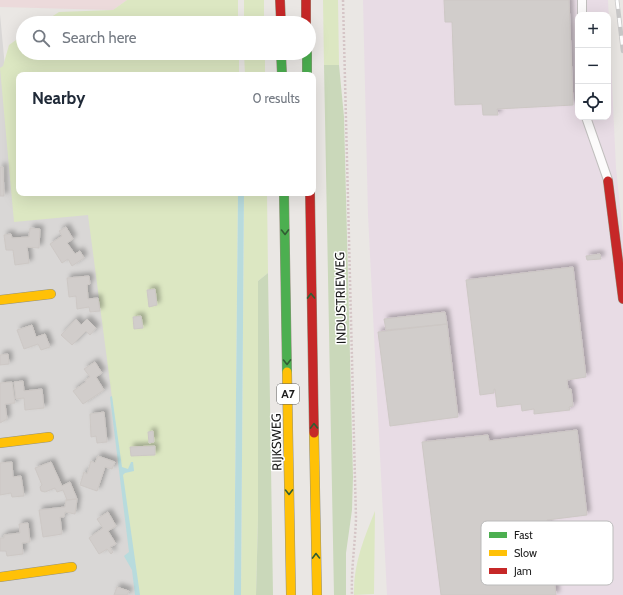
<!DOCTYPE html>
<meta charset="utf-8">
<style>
:root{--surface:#fff;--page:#f2f2f3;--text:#1f2937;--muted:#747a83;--line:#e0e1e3}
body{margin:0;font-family:Cabin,sans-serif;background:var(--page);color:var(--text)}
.controls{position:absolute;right:12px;top:12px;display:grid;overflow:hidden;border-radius:8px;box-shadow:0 4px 16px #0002}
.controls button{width:36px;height:36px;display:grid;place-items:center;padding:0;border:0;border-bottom:1px solid var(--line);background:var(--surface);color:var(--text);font:20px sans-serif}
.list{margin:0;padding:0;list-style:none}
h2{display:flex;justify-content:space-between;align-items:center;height:52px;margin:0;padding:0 16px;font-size:17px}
h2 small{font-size:13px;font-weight:400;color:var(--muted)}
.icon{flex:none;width:22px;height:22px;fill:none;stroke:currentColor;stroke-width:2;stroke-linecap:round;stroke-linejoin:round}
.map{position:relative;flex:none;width:623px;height:595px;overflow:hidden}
.search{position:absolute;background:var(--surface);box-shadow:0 4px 16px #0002;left:16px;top:16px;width:300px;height:44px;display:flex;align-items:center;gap:10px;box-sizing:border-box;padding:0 14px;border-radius:22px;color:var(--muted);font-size:15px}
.panel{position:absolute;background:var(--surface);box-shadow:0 4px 16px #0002;left:16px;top:72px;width:300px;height:124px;border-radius:8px}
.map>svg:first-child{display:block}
.residential{fill:#d9d7d6}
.commercial{fill:#ecdadb}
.industrial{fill:#e8dce5;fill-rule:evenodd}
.grass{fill:#dce7c2}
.forest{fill:#cad8ba}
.water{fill:#b8dbdd}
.building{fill:#d1cdcb;stroke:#cdc8c5;filter:url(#shadow)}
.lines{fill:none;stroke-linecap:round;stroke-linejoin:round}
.lane-casing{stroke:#c1bfbe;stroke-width:10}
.fast-casing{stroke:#94917d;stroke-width:10}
.slow-casing{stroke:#94917d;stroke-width:10}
.jam-casing{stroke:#94917d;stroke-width:10}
.path{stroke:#d5c5c6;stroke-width:2.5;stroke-dasharray:2 2;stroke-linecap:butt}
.lane{stroke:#fcfbfb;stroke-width:8}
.fast{stroke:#4caf50;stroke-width:9}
.slow{stroke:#ffc107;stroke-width:9}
.jam{stroke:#c62828;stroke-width:9}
.rail-casing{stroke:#c9c8c8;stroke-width:4.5}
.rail{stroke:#fff;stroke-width:3;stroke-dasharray:9;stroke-linecap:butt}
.oneway{stroke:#315e33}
.labels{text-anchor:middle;stroke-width:3;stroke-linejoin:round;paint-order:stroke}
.shield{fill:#fff;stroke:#5f5f5f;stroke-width:1}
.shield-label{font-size:12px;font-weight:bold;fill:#1b1b1b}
.street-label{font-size:13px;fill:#1b1b1b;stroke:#fff}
.key{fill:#fff;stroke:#bbb;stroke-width:1}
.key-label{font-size:11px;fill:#1b1b1b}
</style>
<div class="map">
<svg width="623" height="595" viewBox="0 0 623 595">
<defs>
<filter id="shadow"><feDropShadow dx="3.5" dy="-3.5" stdDeviation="2" flood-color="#0004"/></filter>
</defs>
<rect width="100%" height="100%" fill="#eae7e4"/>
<path class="residential" d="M 0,14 L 19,217 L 91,210 L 200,595 L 0,595 Z"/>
<path class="commercial" d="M 0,0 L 127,0 L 113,10 L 0,7 Z"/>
<path class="industrial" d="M 363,0 L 608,0 L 616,168 L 623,235 L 623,595 L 387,595 L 368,215 ZM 578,15 L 608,15 L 608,117 L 578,117 Z"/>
<path class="grass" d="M 127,0 L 238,0 L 238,23 L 42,23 L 59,12 L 113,10 Z
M 244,0 L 264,0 L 264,23 L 244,23 Z
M 323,0 L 338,0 L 339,65 L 324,65 Z
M 23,35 L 23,53 L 239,53 L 239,75 L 19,75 L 19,193 L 238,193 L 234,595 L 138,595 L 88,215 L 14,222 L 0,68 L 3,66 L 9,45 Z
M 244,53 L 265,53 L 265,75 L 245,75 Z
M 244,193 L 267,193 L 268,273 L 258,281 L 258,518 L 256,595 L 241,595 Z
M 375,511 L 374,594 L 354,595 C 353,565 364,538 375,511 Z"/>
<path class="forest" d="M 324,65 L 339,65 L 344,117 L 353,477 L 352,510 L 346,553 L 346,595 L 334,595 Z
M 268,273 L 273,595 L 256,595 L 258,518 L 258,281 Z"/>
<path class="water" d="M 238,193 L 244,193 L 241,595 L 234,595 Z
M 112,396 L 122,467 L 128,469 L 131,462 L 133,462 L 134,471 L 125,473 L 123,475 L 140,595 L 135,595 L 132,570 L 124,556 L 129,552 L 110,397 Z"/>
<path class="building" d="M 444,0 L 569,0 L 573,105 L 497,109 L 498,115 L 483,115 L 482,104 L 455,105 L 452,22 L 445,22 Z
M 0,167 L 3,167 L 4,196 L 0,196 Z
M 66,227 L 73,239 L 67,243 L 75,254 L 80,251 L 84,258 L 72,266 L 68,259 L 62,263 L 50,244 L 62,236 L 59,231 Z
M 30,228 L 40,229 L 39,248 L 27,247 L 29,263 L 15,265 L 13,250 L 6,250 L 4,235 L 11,234 L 12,238 L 29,237 Z
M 600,254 L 601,259 L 587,260 L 586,256 Z
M 573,267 L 586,377 L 567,380 L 568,389 L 571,389 L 573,406 L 569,407 L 570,410 L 534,414 L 534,409 L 522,411 L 521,404 L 497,407 L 495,389 L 494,389 L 494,393 L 480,395 L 466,280 Z
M 89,276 L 90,284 L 87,285 L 88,299 L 98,298 L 100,311 L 90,312 L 89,307 L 77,309 L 76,296 L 69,297 L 67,278 Z
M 155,289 L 157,305 L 149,307 L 147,290 Z
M 445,312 L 447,324 L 386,330 L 384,319 Z
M 141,316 L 143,328 L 134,329 L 133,317 Z
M 76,319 L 81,325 L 87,319 L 96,328 L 90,335 L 86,331 L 72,345 L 61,335 Z
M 447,324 L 458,417 L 390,426 L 378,332 Z
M 32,325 L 36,337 L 45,334 L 50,347 L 41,350 L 38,344 L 24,349 L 17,330 Z
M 8,354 L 9,364 L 0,365 L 0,355 Z
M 95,362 L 102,373 L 96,377 L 104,390 L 83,404 L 73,391 L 86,382 L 85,380 L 90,377 L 84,369 Z
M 23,381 L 24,391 L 42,389 L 44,408 L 25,410 L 24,398 L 16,399 L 14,382 Z
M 12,382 L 15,403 L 5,404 L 7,419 L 0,423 L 0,383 Z
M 104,412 L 107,442 L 97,443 L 96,436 L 91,437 L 90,414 Z
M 577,430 L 587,515 L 547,520 L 556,595 L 441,595 L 422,442 L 488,435 L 489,441 Z
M 153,431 L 154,442 L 149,443 L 148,432 Z
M 155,446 L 155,455 L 131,456 L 130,447 Z
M 98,456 L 115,462 L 112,469 L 105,467 L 97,491 L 80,485 L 84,472 L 87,474 L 91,461 L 95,463 Z
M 12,462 L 13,477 L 21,476 L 24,496 L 12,497 L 11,493 L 0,495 L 0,463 Z
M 51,462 L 62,486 L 70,482 L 77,499 L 67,500 L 63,490 L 57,492 L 55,488 L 45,492 L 41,491 L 40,487 L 42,485 L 35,468 Z
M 77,499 L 75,514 L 65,512 L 64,517 L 60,517 L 62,534 L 43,537 L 39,510 L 65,507 L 66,500 Z
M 108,512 L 116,526 L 108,531 L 116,544 L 110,547 L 113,552 L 111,554 L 107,549 L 99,554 L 89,538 L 103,528 L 97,519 Z
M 28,523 L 30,542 L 22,543 L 23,554 L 7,556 L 6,551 L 0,551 L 0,538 L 4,538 L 4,535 L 20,533 L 19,524 Z
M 117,587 L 129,591 L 127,595 L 114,595 Z"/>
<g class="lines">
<defs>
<path id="lane" d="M 582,15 L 582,0
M 586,117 L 608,180"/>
<path id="fast" d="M 281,53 L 282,75
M 307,53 L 307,75
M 284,193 L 287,372"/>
<path id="slow" d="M 0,300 L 51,294
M 287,372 L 291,595
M 314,433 L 317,595
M 0,443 L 49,437
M 0,577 L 72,567"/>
<path id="jam" d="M 280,0 L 281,23
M 306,0 L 306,23
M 608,181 L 623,299
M 310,193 L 314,433"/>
</defs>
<use href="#lane" class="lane-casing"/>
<use href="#fast" class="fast-casing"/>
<use href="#slow" class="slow-casing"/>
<use href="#jam" class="jam-casing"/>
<path class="path" d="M 343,0 L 356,519 C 355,545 351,570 352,595"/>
<use href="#lane" class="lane"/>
<use href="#fast" class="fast"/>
<use href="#slow" class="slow"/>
<use href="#jam" class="jam"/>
<defs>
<path id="rail" d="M 617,0 L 623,51"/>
</defs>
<use href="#rail" class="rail-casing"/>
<use href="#rail" class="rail"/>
</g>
<defs><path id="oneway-chevron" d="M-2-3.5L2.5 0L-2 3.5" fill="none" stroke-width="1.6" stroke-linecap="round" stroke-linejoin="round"/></defs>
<g class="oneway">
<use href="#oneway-chevron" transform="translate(285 232) rotate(89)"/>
<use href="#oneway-chevron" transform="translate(311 296) rotate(-91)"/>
<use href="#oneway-chevron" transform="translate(287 362) rotate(89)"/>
<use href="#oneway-chevron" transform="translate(314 426) rotate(-91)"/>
<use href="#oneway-chevron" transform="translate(289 492) rotate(89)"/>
<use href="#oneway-chevron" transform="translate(316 556) rotate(-91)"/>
</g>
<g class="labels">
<rect class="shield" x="277" y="384" width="22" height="20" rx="3"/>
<g class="shield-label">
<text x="288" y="398">A7</text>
</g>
<g class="street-label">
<text transform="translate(340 298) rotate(-91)" y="5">INDUSTRIEWEG</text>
<text transform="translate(276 442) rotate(-91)" y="5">RIJKSWEG</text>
</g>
</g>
<rect x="481" y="521" width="132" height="64" rx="6" class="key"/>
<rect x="489" y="532" width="18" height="6" fill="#4caf50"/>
<rect x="489" y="550" width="18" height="6" fill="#ffc107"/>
<rect x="489" y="568" width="18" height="6" fill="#c62828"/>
<g class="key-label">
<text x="514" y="539">Fast</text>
<text x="514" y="557">Slow</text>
<text x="514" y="575">Jam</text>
</g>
</svg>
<div class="controls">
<button>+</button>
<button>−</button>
<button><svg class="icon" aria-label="locate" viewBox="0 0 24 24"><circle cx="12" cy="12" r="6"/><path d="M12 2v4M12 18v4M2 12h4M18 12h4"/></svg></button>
</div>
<div class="search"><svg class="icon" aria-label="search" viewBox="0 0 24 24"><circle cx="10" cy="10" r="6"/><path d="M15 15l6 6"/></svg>Search here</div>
<section class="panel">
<h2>Nearby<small>0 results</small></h2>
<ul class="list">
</ul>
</section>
</div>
